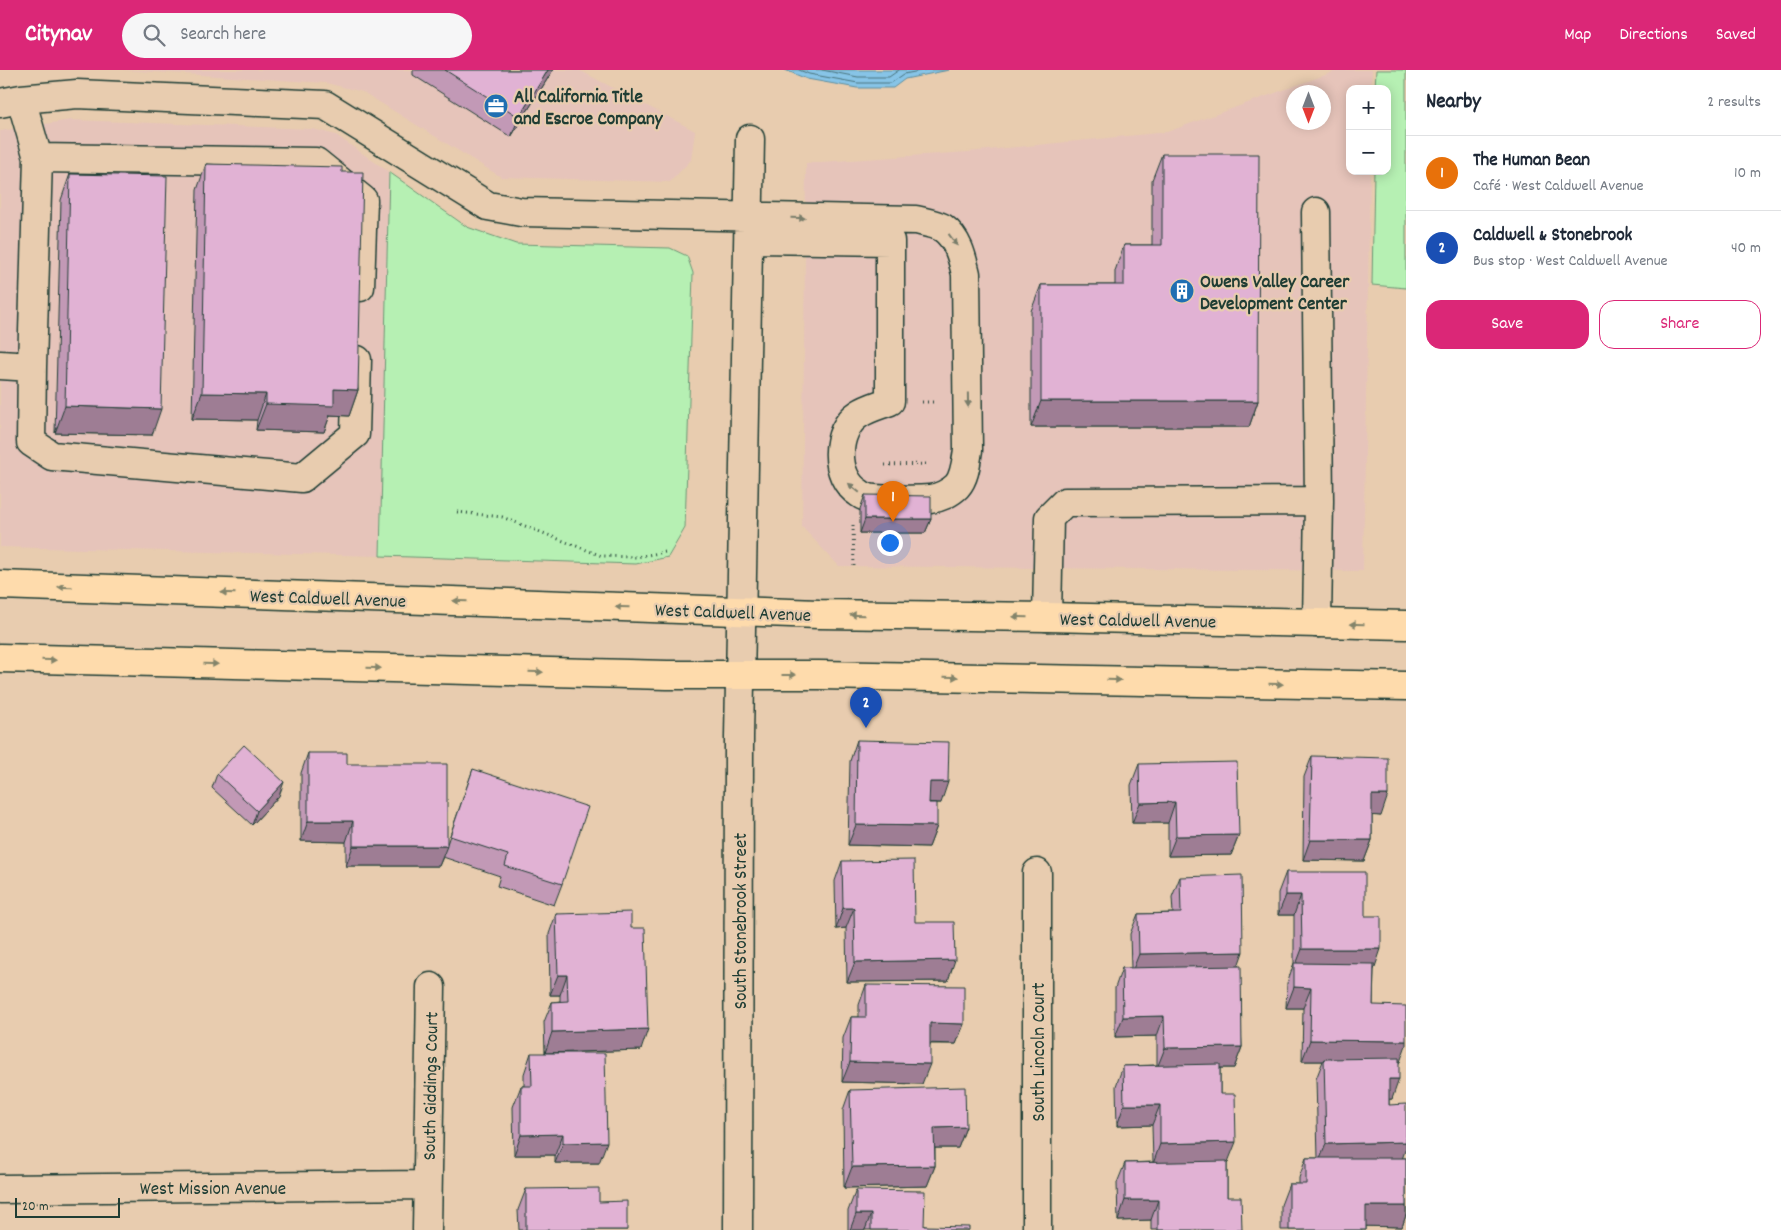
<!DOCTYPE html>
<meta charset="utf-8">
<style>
:root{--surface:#fff;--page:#f6f6f7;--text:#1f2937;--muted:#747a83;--line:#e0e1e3;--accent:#db2777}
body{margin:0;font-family:Dekko,sans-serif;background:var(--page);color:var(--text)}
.controls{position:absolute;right:15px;top:15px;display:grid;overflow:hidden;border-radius:10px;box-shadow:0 2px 12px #0003}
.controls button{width:45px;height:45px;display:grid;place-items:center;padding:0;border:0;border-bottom:1px solid var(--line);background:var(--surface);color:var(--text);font:25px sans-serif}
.compass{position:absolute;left:1286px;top:15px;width:45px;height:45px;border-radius:50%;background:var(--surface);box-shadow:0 2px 12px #0003;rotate:180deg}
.scale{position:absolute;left:15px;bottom:12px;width:105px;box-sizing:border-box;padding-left:5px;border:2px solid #1f3d34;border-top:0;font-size:14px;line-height:18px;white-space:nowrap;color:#1f3d34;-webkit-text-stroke:4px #e8ccaf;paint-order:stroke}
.you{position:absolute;left:889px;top:472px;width:18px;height:18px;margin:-12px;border:4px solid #fff;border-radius:50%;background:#1a73e8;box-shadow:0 0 0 8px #1a73e833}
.badge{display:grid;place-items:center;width:32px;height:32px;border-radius:50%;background:var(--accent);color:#fff;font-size:16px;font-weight:700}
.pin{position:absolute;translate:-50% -41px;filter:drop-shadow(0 1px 2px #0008)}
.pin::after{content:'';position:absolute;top:26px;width:18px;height:15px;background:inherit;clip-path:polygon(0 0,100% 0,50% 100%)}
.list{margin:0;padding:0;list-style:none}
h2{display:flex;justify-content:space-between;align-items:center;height:65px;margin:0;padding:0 20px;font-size:21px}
h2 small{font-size:16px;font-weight:400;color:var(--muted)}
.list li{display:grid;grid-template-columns:32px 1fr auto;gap:15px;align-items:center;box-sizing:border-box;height:75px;padding:0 20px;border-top:1px solid var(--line)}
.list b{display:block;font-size:19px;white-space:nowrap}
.list p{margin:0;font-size:16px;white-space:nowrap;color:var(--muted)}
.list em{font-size:16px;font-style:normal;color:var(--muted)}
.actions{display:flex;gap:10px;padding:15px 20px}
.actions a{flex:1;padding:11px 0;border:1px solid var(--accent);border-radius:15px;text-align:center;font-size:18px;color:var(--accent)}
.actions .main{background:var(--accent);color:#fff}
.icon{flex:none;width:28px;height:28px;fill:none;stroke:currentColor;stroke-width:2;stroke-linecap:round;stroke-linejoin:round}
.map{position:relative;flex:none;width:1406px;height:1160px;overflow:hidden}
header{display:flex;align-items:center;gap:30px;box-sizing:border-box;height:70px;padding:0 25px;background:var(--accent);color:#fff}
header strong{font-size:24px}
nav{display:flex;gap:28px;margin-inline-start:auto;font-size:18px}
.search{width:350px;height:45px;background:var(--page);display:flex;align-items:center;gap:12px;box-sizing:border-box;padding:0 18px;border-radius:28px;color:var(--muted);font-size:19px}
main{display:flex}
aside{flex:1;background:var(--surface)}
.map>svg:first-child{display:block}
.built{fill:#e6c4ba;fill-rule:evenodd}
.green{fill:#b6f0b3;stroke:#6a9674}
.water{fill:#87c4e7;stroke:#5d8e9f}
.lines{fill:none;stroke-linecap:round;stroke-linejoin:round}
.shore{stroke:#49737c;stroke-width:1}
.minor-casing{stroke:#1f3d34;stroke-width:31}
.major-casing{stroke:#1f3d34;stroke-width:31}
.path{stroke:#1f3d34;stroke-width:3;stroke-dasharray:1 4;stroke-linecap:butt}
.minor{stroke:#e8ccaf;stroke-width:28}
.major{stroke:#fedbac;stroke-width:28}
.wall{fill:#c299b6;stroke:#1f3d34}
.shaded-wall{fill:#9e7d94;stroke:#1f3d34}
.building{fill:#e1b2d4;stroke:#1f3d34}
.oneway{fill:#797d6b}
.oneway2{fill:#83846a}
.labels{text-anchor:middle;stroke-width:4.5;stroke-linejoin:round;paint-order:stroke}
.poi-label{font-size:19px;font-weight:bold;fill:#1f3d34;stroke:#e8ccaf;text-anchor:start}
.street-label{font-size:19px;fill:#1f3d34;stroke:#e8ccaf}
</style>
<header>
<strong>Citynav</strong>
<div class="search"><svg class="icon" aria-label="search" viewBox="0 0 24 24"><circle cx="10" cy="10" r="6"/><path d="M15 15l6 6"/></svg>Search here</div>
<nav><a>Map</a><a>Directions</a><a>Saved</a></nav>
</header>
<main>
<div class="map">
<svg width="1406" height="1160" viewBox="0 0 1406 1160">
<rect width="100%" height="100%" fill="#e8ccaf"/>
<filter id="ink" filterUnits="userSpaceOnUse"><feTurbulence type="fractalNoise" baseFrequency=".02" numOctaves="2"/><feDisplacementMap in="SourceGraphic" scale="10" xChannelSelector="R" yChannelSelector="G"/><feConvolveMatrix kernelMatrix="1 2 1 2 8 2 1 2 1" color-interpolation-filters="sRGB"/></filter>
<g filter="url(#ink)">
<path class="built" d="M 123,0 L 579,0 L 695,61 L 691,90 L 670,112 L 501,107 L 363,22 L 326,13 Z
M 1339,0 L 1372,0 L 1371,19 L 1350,19 L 1350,101 L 1370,101 L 1363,501 L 839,496 L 802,457 L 806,93 L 968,82 L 1167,62 ZM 1294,22 L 1324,22 L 1324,52 L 1294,52 Z
M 71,50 L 313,59 L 336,65 L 389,102 L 380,486 L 0,477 L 0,61 Z"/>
<path class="green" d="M 1376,0 L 1406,0 L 1406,218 L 1372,215 L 1374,101 L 1387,101 L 1387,19 L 1375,19 Z
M 389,102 L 467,157 L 516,174 L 670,178 L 687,186 L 693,203 L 685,458 L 668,487 L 636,494 L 380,486 Z"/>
<path class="water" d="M 785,0 L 949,0 L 905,9 L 893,18 L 857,18 L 807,9 Z"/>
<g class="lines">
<path class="shore" d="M 799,0 L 809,4 L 858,13 L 891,13 L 904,4 L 925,0
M 822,0 L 858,7 L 889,7 L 899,0"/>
<defs>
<path id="minor" d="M 21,29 L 38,88 L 316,92 L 363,130 L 360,217
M 0,33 L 21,29 L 77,24 L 325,35 L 488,136 L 521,142 L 916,150 C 924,152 936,154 943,158 C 958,169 962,187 966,204 L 968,380 C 966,392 965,407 957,416 C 950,423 939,428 930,429 C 920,430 877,430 869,428 C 866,427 861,425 859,423 C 833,407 834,360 859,344 C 868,338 880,335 890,331 L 890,171 L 749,169
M 1316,142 L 1319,431
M 0,295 L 32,297 L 31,372 L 52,386 L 302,408 L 355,364 L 357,290
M 32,297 L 38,88
M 1047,547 L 1049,448 L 1065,432 L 1319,431 L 1317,553
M 1037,803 L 1037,1160
M 0,1119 L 427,1115
M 427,1160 L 431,917
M 738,1160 L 739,667 L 750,69"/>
<path id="major" d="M 0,515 L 819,544 L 1047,547 L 1406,555
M 0,588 L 667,605 L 819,605 L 1406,616"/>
</defs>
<use href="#minor" class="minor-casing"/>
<use href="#major" class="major-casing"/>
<path class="path" d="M 922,332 L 936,332
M 885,395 L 929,394
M 457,442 L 502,447 L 602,486 L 636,487 L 665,482
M 853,455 L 854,497"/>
<use href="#minor" class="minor"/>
<use href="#major" class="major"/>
</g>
<path class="wall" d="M 413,0 L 553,0 L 511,67 L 413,5 Z
M 1162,84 L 1258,331 L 1249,357 L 1031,357 L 1031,241 L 1041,215 L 1115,215 L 1115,201 L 1124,175 L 1152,175 L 1152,110 Z
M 206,94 L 342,102 L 358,320 L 349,346 L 330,345 L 324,362 L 256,360 L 257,350 L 192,349 L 197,120 Z
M 70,104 L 152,365 L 55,363 L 61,130 Z
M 865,425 L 931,449 L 925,463 L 860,463 L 860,439 Z
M 857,670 L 941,733 L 929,733 L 937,756 L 929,777 L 848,775 L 850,691 Z
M 308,683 L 347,694 L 447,774 L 473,699 L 562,814 L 554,835 L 497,816 L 500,806 L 443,787 L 439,796 L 346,796 L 346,772 L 301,771 L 301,703 Z
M 1312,686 L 1381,746 L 1372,745 L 1372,770 L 1364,791 L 1303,790 L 1304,707 Z
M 1139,694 L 1239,765 L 1231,785 L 1168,786 L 1168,753 L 1132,753 L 1131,715 Z
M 217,704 L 279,726 L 252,755 L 212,718 Z
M 842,791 L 915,852 L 948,911 L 847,912 L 846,858 L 836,859 L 835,811 Z
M 1286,802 L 1365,846 L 1374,900 L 1373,935 L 1400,992 L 1399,992 L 1392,1029 L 1389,1029 L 1389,1035 L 1402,1088 L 1406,1088 L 1406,1145 L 1402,1157 L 1366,1156 L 1366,1160 L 1281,1160 L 1281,1135 L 1289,1114 L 1299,1114 L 1299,1108 L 1306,1088 L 1318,1088 L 1316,1009 L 1323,991 L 1302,991 L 1303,938 L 1286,938 L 1287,913 L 1294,893 L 1294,845 L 1278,845 L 1278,823 Z
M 1180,807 L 1238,896 L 1242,977 L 1234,998 L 1220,998 L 1220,1024 L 1228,1092 L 1227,1092 L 1227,1127 L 1242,1160 L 1151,1160 L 1151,1150 L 1118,1151 L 1117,1113 L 1125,1093 L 1153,1092 L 1152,1055 L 1117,1056 L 1116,1016 L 1123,996 L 1157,995 L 1157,966 L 1115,967 L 1115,918 L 1122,898 L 1131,898 L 1130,864 L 1138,844 L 1173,843 L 1172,827 Z
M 556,844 L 631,858 L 641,980 L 545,983 L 544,952 L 552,932 L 560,931 L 560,925 L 550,925 L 549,864 Z
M 866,915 L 964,954 L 956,974 L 930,974 L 922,1014 L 842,1012 L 843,968 L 851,947 L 859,947 L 859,935 Z
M 531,983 L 599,1093 L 555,1093 L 555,1085 L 514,1085 L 513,1037 L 521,1016 L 524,1016 L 524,1004 Z
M 850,1020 L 966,1057 L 958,1078 L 935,1078 L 935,1096 L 927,1116 L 844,1118 L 843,1040 Z
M 526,1119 L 599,1132 L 627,1160 L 519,1160 L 518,1140 Z
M 856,1120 L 924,1156 L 969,1160 L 848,1160 L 848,1141 Z"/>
<path class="shaded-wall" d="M 548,0 L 553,0 L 511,67 L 519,47 Z
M 334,319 L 358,320 L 349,346 L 330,345 L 324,362 L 256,360 L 266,334 Z
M 202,323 L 266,324 L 257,350 L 192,349 Z
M 1041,331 L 1258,331 L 1249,357 L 1031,357 Z
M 65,336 L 161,339 L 152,365 L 55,363 Z
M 865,449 L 931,449 L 925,463 L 860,463 Z
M 284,712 L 279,726 L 252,755 L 257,741 Z
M 930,712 L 948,712 L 941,733 L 922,732 Z
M 1372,725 L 1388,725 L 1381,746 L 1365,745 Z
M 1175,732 L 1168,753 L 1132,753 L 1140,733 Z
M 308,751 L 353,751 L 346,772 L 301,771 Z
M 856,755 L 937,756 L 929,777 L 848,775 Z
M 1239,765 L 1231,785 L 1168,786 L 1176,766 Z
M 1310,770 L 1372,770 L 1364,791 L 1303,790 Z
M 353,776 L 447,776 L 439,796 L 346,796 Z
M 1286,825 L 1301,825 L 1294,845 L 1278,845 Z
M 843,838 L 854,838 L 846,858 L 836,859 Z
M 1302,879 L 1381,879 L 1374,900 L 1294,900 Z
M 1243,882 L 1236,902 L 1131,904 L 1139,884 Z
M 955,890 L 948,911 L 847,912 L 855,892 Z
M 558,905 L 567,905 L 560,925 L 550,925 Z
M 1294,917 L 1311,918 L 1303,938 L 1286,938 Z
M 1164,946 L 1157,966 L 1115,967 L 1123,947 Z
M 930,953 L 964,954 L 956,974 L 923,973 Z
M 648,959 L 641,980 L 545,983 L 552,962 Z
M 1310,970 L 1406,971 L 1406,975 L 1400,992 L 1324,991 L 1324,989 L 1323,991 L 1302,991 Z
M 1242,977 L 1234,998 L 1157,998 L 1165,978 Z
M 850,992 L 930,994 L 922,1014 L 842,1012 Z
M 1389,1009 L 1399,1009 L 1392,1029 L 1381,1030 Z
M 1124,1035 L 1160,1035 L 1152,1055 L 1117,1056 Z
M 966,1057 L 958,1078 L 927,1078 L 934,1058 Z
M 563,1064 L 555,1085 L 514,1085 L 521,1065 Z
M 607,1072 L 599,1093 L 555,1093 L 563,1073 Z
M 1236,1072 L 1228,1092 L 1153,1094 L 1160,1074 Z
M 1406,1072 L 1406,1078 L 1401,1092 L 1318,1094 L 1326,1074 Z
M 935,1096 L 927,1116 L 844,1118 L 852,1097 Z
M 1125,1130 L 1158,1130 L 1151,1150 L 1118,1151 Z
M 1366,1136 L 1406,1136 L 1406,1145 L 1402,1157 L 1359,1156 Z
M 856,1144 L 871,1144 L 865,1160 L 850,1160 Z"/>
<path class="building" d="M 445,0 L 548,0 L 519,47 Z
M 1162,84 L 1259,84 L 1258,331 L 1041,331 L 1041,215 L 1124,215 L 1124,175 L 1162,175 Z
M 206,94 L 342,97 L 342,102 L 363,102 L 358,320 L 334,319 L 334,336 L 266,334 L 266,324 L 202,323 Z
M 70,104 L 167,106 L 161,339 L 65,336 Z
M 865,425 L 931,426 L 931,449 L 865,449 Z
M 857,670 L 949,672 L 948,712 L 930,712 L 929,733 L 937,733 L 937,756 L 856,755 Z
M 244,675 L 284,712 L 257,741 L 217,704 Z
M 308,683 L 347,683 L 347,694 L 447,694 L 447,776 L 353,776 L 353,751 L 308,751 Z
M 1312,686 L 1388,688 L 1388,725 L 1372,725 L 1372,770 L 1310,770 Z
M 1237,692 L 1239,765 L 1176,766 L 1175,732 L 1140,733 L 1139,694 Z
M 473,699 L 588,737 L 562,814 L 505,796 L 508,785 L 450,766 Z
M 914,790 L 915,852 L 954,852 L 955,890 L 855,892 L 854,838 L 843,838 L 842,791 Z
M 1286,802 L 1365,802 L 1365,846 L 1381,846 L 1381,879 L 1302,879 L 1301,825 L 1286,825 Z
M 1242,805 L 1243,882 L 1139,884 L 1138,844 L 1181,843 L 1180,807 Z
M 631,842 L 631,858 L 645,858 L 648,959 L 552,962 L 552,932 L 568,931 L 567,905 L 558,905 L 556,844 Z
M 1294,893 L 1374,894 L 1373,935 L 1406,936 L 1406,971 L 1310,970 L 1311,918 L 1294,917 Z
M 1241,896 L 1242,977 L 1165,978 L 1164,946 L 1123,947 L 1122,898 Z
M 866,915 L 964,916 L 964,954 L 930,953 L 930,994 L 850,992 L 851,947 L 866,947 Z
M 531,983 L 605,983 L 607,1072 L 563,1073 L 563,1064 L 521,1065 L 521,1016 L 532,1016 Z
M 1399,988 L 1399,1009 L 1389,1009 L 1389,1035 L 1406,1034 L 1406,1072 L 1326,1074 L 1324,989 Z
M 1220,994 L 1220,1024 L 1235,1024 L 1236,1072 L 1160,1074 L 1160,1035 L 1124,1035 L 1123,996 Z
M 965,1017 L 966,1057 L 934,1058 L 935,1096 L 852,1097 L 850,1020 Z
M 1306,1088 L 1406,1088 L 1406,1136 L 1366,1136 L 1366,1160 L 1289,1160 L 1289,1114 L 1306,1114 Z
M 1227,1091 L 1227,1127 L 1241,1127 L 1242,1160 L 1158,1160 L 1158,1130 L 1125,1130 L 1125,1093 Z
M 599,1118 L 599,1132 L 627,1131 L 627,1160 L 526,1160 L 526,1119 Z
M 856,1120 L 925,1121 L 924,1156 L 969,1157 L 969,1160 L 871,1160 L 871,1144 L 856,1144 Z"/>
<defs><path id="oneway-solid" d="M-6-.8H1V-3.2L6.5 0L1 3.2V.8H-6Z" transform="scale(1.25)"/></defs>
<g class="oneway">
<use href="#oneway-solid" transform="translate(798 148) rotate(1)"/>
<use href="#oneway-solid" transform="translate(953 170) rotate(54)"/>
<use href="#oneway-solid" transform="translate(968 330) rotate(89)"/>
<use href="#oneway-solid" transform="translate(854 418) rotate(-140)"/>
</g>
<g class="oneway2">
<use href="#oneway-solid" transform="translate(65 517) rotate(-178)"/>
<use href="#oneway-solid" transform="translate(228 523) rotate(-178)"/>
<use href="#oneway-solid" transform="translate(460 531) rotate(-178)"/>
<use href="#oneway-solid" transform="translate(622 537) rotate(-178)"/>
<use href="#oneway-solid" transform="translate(857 545) rotate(-179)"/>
<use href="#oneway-solid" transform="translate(1020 547) rotate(-179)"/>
<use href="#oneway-solid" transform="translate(1357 554) rotate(-179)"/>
<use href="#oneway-solid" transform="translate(49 590) rotate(1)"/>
<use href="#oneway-solid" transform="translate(211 594) rotate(1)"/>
<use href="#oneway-solid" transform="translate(374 598) rotate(1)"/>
<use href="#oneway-solid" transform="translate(536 602) rotate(1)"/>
<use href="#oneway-solid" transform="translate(789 605)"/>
<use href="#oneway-solid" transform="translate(951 607) rotate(1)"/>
<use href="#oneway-solid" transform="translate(1114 610) rotate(1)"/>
<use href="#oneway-solid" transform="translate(1276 614) rotate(1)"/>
</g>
</g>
<defs>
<symbol id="office-disc" viewBox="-11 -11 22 22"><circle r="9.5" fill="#1f6fb2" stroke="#e8ccaf"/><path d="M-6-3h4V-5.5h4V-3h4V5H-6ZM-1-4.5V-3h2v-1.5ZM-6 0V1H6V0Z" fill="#fff"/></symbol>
<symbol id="building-disc" viewBox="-11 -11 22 22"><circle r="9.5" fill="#1f6fb2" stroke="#e8ccaf"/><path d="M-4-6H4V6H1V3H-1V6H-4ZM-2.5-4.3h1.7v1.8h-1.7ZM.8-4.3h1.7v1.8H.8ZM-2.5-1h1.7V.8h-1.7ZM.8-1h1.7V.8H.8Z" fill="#fff"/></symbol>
</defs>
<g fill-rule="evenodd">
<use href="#office-disc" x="482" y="22" width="28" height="28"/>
<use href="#building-disc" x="1168" y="207" width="28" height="28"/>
</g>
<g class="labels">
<g class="poi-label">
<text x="514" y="32">All California Title<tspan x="514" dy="22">and Escroe Company</tspan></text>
<text x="1200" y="217">Owens Valley Career<tspan x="1200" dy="22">Development Center</tspan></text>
</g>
<g class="street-label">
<text transform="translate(328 527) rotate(2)" y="7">West Caldwell Avenue</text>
<text transform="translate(733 541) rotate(2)" y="7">West Caldwell Avenue</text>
<text transform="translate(1138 549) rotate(1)" y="7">West Caldwell Avenue</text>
<text transform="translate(739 851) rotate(-90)" y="7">South Stonebrook Street</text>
<text transform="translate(1037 982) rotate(-90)" y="7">South Lincoln Court</text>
<text transform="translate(429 1016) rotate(-89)" y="7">South Giddings Court</text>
<text x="213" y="1124">West Mission Avenue</text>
</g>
</g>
</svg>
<div class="controls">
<button>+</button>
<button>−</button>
</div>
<svg class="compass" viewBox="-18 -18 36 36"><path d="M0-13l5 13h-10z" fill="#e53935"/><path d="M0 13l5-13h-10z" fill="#747a83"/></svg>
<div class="scale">20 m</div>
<div class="you"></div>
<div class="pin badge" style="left:893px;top:452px;background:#e8710a">1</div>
<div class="pin badge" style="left:866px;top:658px;background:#1a4fb4">2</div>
</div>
<aside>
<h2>Nearby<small>2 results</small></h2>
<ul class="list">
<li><span class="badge" style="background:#e8710a">1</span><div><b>The Human Bean</b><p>Café · West Caldwell Avenue</p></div><em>10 m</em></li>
<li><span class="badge" style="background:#1a4fb4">2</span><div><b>Caldwell &amp; Stonebrook</b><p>Bus stop · West Caldwell Avenue</p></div><em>40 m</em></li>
</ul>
<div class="actions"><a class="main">Save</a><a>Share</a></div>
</aside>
</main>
